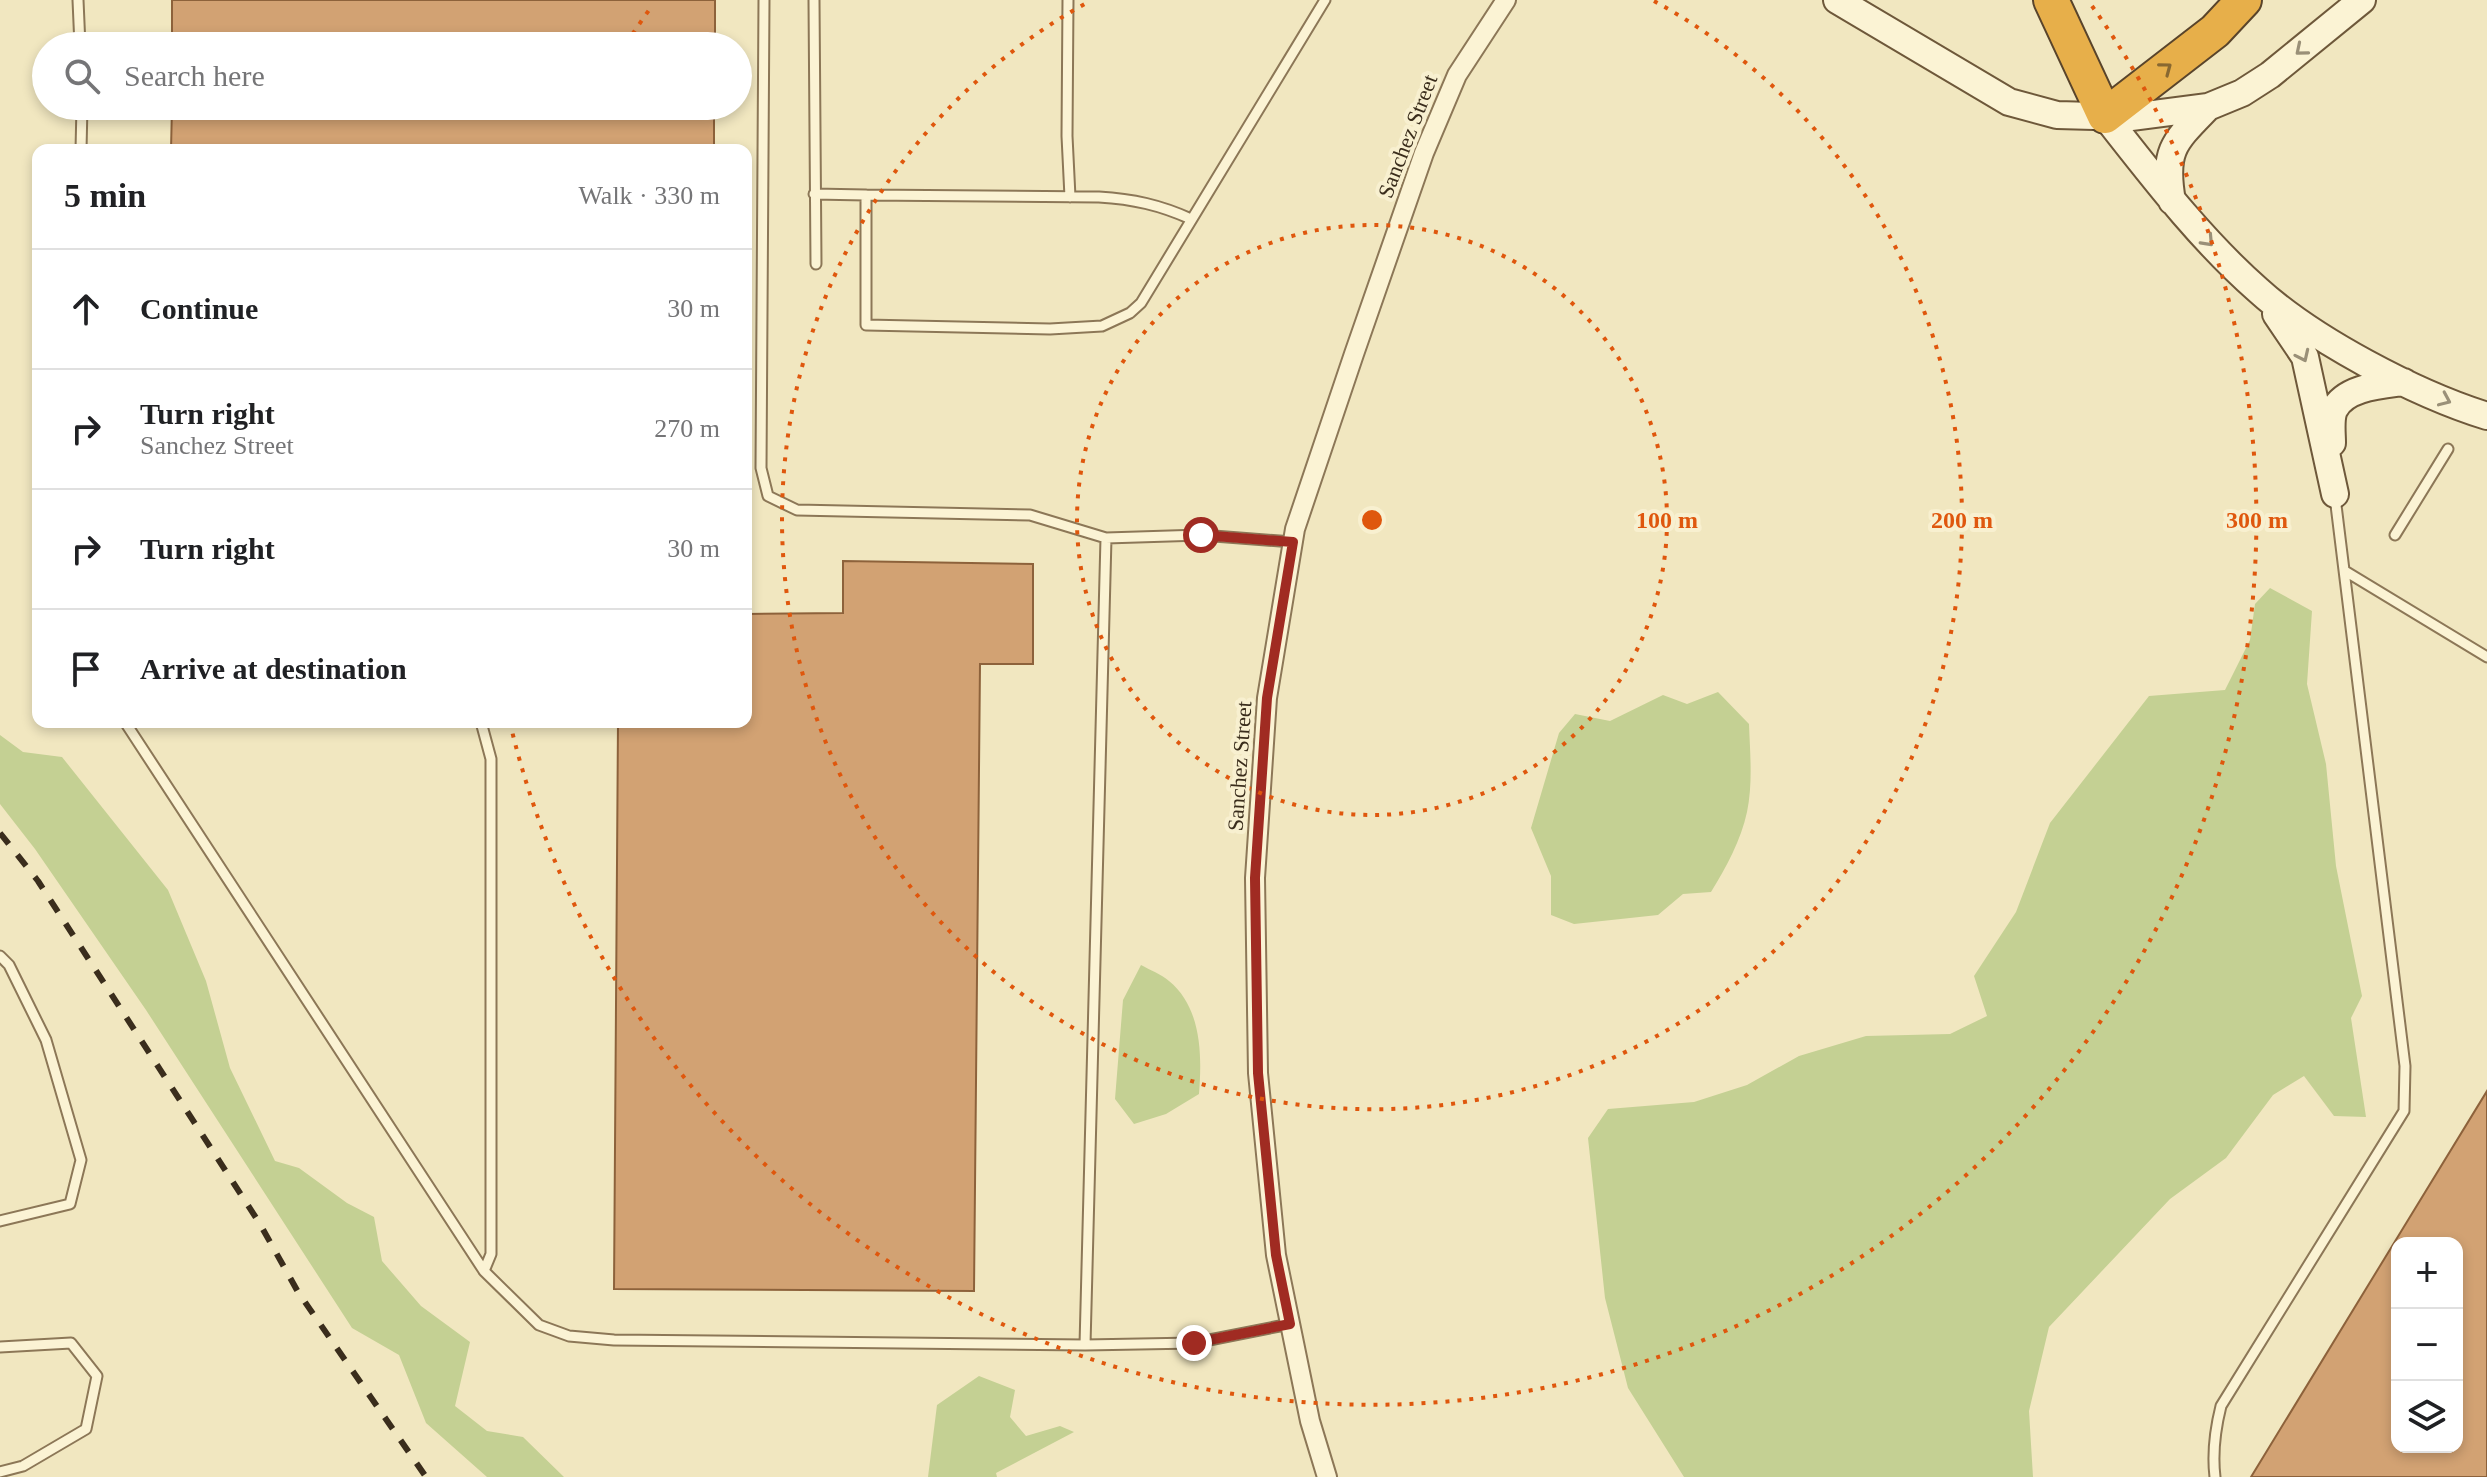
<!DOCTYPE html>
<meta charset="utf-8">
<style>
:root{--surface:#fff;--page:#f6f6f6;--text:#202124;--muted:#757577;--line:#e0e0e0}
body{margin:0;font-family:Georgia,serif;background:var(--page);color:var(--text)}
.controls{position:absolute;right:24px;bottom:24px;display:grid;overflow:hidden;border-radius:16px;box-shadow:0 4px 12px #0003}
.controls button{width:72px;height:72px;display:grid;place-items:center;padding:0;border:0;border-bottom:2px solid var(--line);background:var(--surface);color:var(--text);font:40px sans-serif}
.stop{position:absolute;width:24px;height:24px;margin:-18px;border:6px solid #a02b22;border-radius:50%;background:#fff}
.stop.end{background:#a02b22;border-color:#fff;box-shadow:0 2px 8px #0008}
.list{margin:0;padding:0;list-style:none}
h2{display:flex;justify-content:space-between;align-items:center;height:104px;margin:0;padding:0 32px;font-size:34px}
h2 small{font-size:26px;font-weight:400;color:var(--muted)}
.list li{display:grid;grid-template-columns:52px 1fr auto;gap:24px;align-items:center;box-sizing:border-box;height:120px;padding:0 32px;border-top:2px solid var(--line)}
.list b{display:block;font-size:30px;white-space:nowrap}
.list p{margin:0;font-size:26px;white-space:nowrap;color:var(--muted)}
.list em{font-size:26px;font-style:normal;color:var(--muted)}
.icon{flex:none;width:44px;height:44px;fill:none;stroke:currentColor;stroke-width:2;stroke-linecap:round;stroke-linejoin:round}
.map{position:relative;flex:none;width:2487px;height:1477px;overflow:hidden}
.search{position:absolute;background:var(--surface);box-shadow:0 4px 12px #0003;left:32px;top:32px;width:720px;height:88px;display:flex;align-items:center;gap:20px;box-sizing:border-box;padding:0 28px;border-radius:44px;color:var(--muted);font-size:30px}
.panel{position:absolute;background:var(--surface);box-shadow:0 4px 12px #0003;left:32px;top:144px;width:720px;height:584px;border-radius:16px}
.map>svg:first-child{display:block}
.green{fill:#c4d093}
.building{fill:#d2a273;stroke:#8d623b;stroke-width:2;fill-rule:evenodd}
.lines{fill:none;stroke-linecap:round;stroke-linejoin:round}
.lane-casing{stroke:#8c7757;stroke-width:13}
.street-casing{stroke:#8c7757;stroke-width:22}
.secondary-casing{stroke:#6e583a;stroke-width:30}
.highway-casing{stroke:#59442b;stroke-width:38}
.lane{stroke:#fbf3d4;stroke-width:9}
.street{stroke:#fbf3d4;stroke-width:18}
.secondary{stroke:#fbf3d4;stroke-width:26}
.highway{stroke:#e7af4a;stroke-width:34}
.rail{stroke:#3a2d1c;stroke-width:6;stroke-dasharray:14 14;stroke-linecap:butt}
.oneway{stroke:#9a9078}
.oneway2{stroke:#886831}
.route{stroke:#a02b22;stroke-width:10}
.ring{fill:none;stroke:#df570d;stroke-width:4;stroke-dasharray:4 8}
.labels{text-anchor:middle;stroke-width:8;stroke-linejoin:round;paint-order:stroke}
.street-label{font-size:22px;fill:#3a2d1c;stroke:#f8f0d0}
.centre{fill:#df570d;stroke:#f8f0d0;stroke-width:4}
.ring-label{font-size:24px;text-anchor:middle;font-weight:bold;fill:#df570d;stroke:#f8f0d0;stroke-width:8;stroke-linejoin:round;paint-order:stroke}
</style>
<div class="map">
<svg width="2487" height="1477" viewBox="0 0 2487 1477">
<rect width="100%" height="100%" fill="#f1e7c0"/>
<path class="green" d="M 2270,588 L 2312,611 L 2307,684 L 2326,764 L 2336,866 L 2362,996 L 2351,1018 L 2366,1117 L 2334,1116 L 2304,1076 L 2273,1095 L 2226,1158 L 2170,1199 L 2049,1327 L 2029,1411 L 2033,1477 L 1684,1477 L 1628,1388 L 1605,1298 L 1588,1138 L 1608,1109 L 1694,1102 L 1747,1085 L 1799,1056 L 1866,1036 L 1950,1034 L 1987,1016 L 1974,976 L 2016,912 L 2050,823 L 2149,696 L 2225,690 L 2250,640 L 2255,604 Z
M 1718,692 L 1749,724 C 1750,752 1753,784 1747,812 C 1741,840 1726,868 1711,892 L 1683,894 L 1658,915 L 1574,924 L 1551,915 L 1551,876 L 1531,828 L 1559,733 L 1575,714 L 1610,721 L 1663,695 L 1687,704 Z
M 0,735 L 23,752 L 62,757 L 168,890 L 206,981 L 230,1068 L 275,1161 L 299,1168 L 347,1203 L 374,1217 L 382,1261 L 421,1306 L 470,1342 L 455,1406 L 487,1431 L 523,1437 L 564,1477 L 487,1477 L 426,1423 L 399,1355 L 352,1328 L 146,1010 L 35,849 L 0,804 Z
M 1141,965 C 1150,970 1161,974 1169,981 C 1202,1008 1202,1056 1199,1094 L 1166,1114 L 1134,1124 L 1115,1099 L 1123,1000 Z
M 979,1376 L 1015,1390 L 1010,1417 L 1026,1436 L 1060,1426 L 1074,1432 L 996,1473 L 997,1477 L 928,1477 L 937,1405 Z"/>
<path class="building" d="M 172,0 L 715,0 L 715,46 L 172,46 Z
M 172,106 L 714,106 L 714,150 L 171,150 Z
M 843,561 L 1033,564 L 1033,664 L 980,664 L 974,1291 L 614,1289 L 618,722 L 746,722 L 746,614 L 843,613 Z
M 2487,1091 L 2487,1477 L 2251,1477 L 2394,1243 ZM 2397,1243 L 2457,1243 L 2457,1447 L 2397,1447 Z"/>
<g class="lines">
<defs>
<path id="lane" d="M 78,0 L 80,46
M 764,0 L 761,468 L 768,496 L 797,510 L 1030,515 L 1106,538
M 814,0 L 816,264
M 1068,0 L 1067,136 L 1070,197
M 81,150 L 82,106
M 814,194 L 866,195
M 1191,219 C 1160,205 1133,199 1099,197 L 866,195 L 866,325 L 1050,329 L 1102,326 L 1130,313 L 1141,303 L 1325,0
M 2395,535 L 2448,449
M 2345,571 L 2487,657
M 125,722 L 484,1271
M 481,722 L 491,759 L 491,1254 L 484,1271 L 539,1325 L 569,1336 L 614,1340 L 1085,1345
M 0,956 L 9,965 L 46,1040 L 81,1160 L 70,1204 L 0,1221
M 1290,1324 L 1194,1343 L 1085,1345 L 1106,538 L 1201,535 L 1293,542
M 0,1347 L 71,1343 L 97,1376 L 86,1429 L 23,1466 L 0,1472
M 2215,1477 C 2212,1452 2215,1430 2221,1406 L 2404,1111 L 2405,1066 L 2335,497"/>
<path id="street" d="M 1327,1477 L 1310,1421 L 1276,1255 L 1258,1073 L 1255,878 L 1267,698 L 1295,529 L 1354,354 L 1424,153 L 1457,75 L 1506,0"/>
<path id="secondary" d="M 1837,0 L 2009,102 L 2057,115 L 2131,117 L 2208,107 L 2242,93 L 2270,75 L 2362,0
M 2105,116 C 2153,177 2200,239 2258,290 C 2313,340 2416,394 2487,416
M 2172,201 C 2163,150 2174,142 2208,107
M 2276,314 L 2305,357 L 2335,494
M 2332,443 C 2332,433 2330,419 2334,410 C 2345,387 2382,385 2404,382"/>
<path id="highway" d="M 2051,0 L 2105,116 L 2215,31 L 2244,0"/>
</defs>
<use href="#lane" class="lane-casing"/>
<use href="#street" class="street-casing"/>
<use href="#secondary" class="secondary-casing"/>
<use href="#highway" class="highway-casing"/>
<use href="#lane" class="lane"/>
<use href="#street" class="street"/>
<use href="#secondary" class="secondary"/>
<use href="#highway" class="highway"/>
<path class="rail" d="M 0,833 L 38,881 L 260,1224 L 298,1292 L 426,1477"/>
</g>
<defs><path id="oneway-chevron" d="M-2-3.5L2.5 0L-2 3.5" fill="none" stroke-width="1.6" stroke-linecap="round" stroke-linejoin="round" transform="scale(2)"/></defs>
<g class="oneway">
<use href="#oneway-chevron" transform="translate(2301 50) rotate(140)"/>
<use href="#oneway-chevron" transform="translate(2208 241) rotate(47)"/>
<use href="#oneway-chevron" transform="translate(2303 356) rotate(65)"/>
<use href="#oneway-chevron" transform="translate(2445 400) rotate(24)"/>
</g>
<use class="oneway2" href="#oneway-chevron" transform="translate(2166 68) rotate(-37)"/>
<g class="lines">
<path class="route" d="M 1194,1343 L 1290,1324 L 1276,1255 L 1258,1073 L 1255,878 L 1267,698 L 1293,542 L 1201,535"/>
</g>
<g class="ring">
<circle cx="1372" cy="520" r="295"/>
<path d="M1654 1A590 590 0 1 1 1090 1"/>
<path d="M626 44A885 885 0 0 1 652 6M2092 6A885 885 0 1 1 511 727"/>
</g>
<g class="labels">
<g class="street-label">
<text transform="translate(1407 136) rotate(-69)" y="8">Sanchez Street</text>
<text transform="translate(1239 766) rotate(-86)" y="8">Sanchez Street</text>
</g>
</g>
<circle cx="1372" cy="520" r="12" class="centre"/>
<g class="ring-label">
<text x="1667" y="528">100 m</text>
<text x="1962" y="528">200 m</text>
<text x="2257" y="528">300 m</text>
</g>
</svg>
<div class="controls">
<button>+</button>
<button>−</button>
<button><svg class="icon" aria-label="layers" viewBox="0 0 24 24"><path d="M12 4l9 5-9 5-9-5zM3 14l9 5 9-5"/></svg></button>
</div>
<div class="stop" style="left:1201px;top:535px"></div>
<div class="stop end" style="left:1194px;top:1343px"></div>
<div class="search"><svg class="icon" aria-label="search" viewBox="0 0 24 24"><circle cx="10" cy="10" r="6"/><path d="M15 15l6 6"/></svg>Search here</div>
<section class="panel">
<h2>5 min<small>Walk · 330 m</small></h2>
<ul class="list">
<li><svg class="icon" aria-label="ahead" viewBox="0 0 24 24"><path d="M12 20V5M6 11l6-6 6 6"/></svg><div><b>Continue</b></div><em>30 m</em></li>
<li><svg class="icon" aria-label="right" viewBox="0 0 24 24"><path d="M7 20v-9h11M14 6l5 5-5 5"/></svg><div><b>Turn right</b><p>Sanchez Street</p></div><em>270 m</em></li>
<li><svg class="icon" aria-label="right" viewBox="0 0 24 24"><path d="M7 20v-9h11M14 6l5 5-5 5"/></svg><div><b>Turn right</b></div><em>30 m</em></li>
<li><svg class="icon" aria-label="arrive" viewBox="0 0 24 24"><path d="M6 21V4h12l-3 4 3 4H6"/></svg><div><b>Arrive at destination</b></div></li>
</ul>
</section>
</div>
